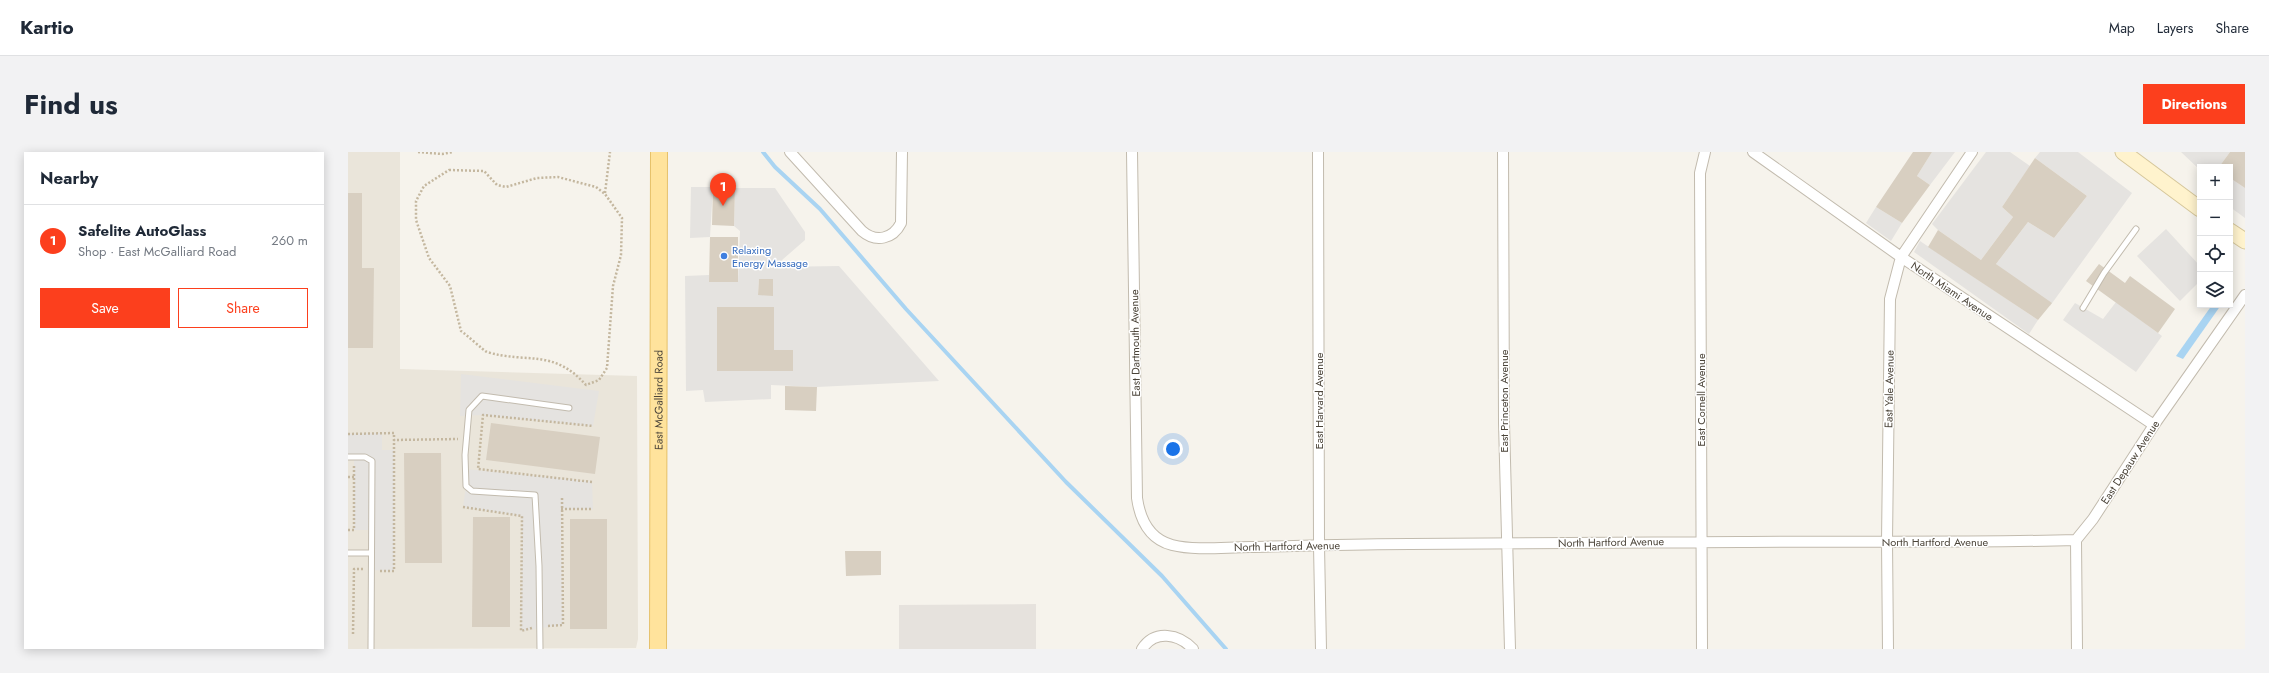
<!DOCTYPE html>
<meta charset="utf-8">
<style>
:root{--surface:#fff;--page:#f2f2f3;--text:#1f2937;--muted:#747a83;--line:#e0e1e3;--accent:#fc3f1d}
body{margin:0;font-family:Jost,sans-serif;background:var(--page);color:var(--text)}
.controls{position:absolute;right:12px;top:12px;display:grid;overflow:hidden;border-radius:0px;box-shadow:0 2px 10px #0003}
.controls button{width:36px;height:36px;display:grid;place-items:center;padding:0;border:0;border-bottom:1px solid var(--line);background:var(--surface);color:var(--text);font:20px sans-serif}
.you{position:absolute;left:825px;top:297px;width:14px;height:14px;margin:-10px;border:3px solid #fff;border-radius:50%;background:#1a73e8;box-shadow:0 0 0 6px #1a73e833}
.badge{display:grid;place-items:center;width:26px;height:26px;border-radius:50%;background:var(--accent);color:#fff;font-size:13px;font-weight:700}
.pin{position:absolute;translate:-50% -33px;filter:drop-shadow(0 1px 2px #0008)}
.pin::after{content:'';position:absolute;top:21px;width:14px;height:12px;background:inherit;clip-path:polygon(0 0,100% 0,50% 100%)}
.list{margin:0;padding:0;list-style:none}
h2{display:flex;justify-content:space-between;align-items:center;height:52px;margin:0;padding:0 16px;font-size:17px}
h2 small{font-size:13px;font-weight:400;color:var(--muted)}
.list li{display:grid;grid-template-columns:26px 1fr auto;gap:12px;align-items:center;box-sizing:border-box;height:72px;padding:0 16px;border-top:1px solid var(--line)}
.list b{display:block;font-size:15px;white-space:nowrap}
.list p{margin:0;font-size:13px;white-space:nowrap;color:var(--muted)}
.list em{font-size:13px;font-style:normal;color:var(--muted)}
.actions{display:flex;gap:8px;padding:12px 16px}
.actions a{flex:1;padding:9px 0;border:1px solid var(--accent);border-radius:0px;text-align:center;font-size:14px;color:var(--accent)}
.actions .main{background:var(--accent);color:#fff}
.icon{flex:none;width:22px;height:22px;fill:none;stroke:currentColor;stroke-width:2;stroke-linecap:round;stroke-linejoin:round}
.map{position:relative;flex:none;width:1897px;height:497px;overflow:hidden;border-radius:0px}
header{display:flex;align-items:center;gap:24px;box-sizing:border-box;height:56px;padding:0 20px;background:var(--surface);border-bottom:1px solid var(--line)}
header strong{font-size:19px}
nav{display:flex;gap:22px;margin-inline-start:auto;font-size:14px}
.intro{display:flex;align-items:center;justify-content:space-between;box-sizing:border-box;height:96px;padding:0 24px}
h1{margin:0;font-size:28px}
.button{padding:10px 18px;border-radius:0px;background:var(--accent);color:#fff;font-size:14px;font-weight:700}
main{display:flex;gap:24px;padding:0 24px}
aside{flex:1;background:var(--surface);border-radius:0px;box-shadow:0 2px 10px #0003}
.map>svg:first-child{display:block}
.residential{fill:#eae5da}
.industrial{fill:#e6e2dd}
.parking{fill:#e5e3e0;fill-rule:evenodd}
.water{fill:#a9d4f2}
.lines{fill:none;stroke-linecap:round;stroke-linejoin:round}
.stream{stroke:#a9d4f2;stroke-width:4}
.building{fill:#d8cfc1}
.lane-casing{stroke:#c2bbae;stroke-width:7}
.street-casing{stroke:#c2bbae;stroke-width:12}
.secondary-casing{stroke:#d6c79b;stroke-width:17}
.primary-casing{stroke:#e6c16a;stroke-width:18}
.path{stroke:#c4b79f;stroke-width:2.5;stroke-dasharray:2 2;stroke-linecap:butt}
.lane{stroke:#fff;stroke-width:5}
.street{stroke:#fff;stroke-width:10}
.secondary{stroke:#fff3cd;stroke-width:15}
.primary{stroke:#ffe39c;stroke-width:16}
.shop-dot{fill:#3f7fe0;stroke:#fff;stroke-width:1.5}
.labels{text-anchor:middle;stroke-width:3;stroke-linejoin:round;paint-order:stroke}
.shop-label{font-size:11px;fill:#366cbe;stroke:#fff;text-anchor:start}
.street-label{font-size:11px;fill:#4b4439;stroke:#fff}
</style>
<header>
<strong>Kartio</strong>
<nav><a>Map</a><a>Layers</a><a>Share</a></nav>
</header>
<div class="intro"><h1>Find us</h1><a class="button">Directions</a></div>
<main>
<aside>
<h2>Nearby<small></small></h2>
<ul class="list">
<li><span class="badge">1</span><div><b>Safelite AutoGlass</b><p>Shop · East McGalliard Road</p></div><em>260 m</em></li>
</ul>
<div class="actions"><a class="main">Save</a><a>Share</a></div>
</aside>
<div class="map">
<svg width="1897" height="497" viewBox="0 0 1897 497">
<rect width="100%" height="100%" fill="#f6f3ec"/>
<path class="residential" d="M 0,0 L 52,0 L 52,217 L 289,224 L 290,487 L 288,496 L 0,497 Z"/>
<path class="industrial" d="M 688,452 L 688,497 L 551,497 L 551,453 Z"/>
<path class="parking" d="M 1584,0 L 1607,0 L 1582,33 L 1569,24 Z
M 1638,0 L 1662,0 L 1682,14 L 1654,55 L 1665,65 L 1633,108 L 1590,78 L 1584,72 Z
M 1692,0 L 1730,0 L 1784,41 L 1702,154 L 1648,112 L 1680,70 L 1706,86 L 1739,44 L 1687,6 Z
M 1833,0 L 1882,0 L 1871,15 L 1852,15 L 1852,18 Z
M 1882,26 L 1897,36 L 1897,66 L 1882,55 Z
M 343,35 L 365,35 L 362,85 L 342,86 Z
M 387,36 L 427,36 L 457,80 L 457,88 L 426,115 L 491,114 L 591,229 L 469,235 L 423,233 L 423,247 L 357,250 L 355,238 L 338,239 L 337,124 L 361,123 L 361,130 L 390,130 L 392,79 L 386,74 ZM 411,127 L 425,127 L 425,143 L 410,143 Z
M 1528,55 L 1554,71 L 1543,89 L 1518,71 Z
M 1818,77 L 1852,114 L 1852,129 L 1832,149 L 1789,104 Z
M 1572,89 L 1690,168 L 1681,182 L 1566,100 Z
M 1768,150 L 1814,184 L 1788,220 L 1715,168 L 1727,151 L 1755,167 Z
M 113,222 L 251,239 L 245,274 L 135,263 L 112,264 Z
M 34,281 L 34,298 L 46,298 L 46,419 L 23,418 L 24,378 L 6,378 L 6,305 L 0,305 L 0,282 Z
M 118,317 L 244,330 L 245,357 L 213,357 L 215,473 L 173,479 L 174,364 L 115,355 L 118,334 Z"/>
<path class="water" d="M 1864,153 L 1873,153 L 1835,207 L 1828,204 Z"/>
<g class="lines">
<path class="stream" d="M 415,0 L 427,15 L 472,57 L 558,157 L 718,330 L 814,424 L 878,497"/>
</g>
<path class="building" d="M 1565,0 L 1584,0 L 1569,24 L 1582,33 L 1554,71 L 1528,55 Z
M 1882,0 L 1897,0 L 1897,36 L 1882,26 L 1882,15 L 1871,15 Z
M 1687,6 L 1739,44 L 1706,86 L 1680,70 L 1648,112 L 1704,151 L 1690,168 L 1580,95 L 1590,78 L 1633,108 L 1665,65 L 1654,55 Z
M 365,35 L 387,36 L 386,74 L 364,73 Z
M 0,41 L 14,41 L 14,116 L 26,116 L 25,196 L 0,196 Z
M 362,85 L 390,85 L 390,130 L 361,130 Z
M 1751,112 L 1777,131 L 1782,124 L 1827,157 L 1810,181 L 1738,129 Z
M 411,127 L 425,127 L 425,144 L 410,143 Z
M 369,155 L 426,155 L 426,198 L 445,198 L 445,219 L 369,219 Z
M 437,234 L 469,235 L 468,259 L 437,258 Z
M 143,271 L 252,285 L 247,322 L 138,308 Z
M 56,301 L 93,301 L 94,411 L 57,411 Z
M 125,365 L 162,365 L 162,475 L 124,475 Z
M 222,367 L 259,367 L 259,477 L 222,477 Z
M 497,399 L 533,399 L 533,423 L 498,424 Z"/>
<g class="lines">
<defs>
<path id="lane" d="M 1735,156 L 1756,121 L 1788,77
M 0,305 L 17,305 L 24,309 L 23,497
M 0,401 L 23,401
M 192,497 L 191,414 L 187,343 L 124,339 L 118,334 L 117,303 L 121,258 L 134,244 L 221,256"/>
<path id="street" d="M 442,0 L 514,79 C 528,91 545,87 553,71 L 554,0
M 784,0 L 789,346 C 792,367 801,387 824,393 C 848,399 877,395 902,395 C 955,394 1008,392 1062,392 C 1172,391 1282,390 1392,390 C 1504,389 1616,391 1728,388
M 970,0 L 971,394 L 973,497
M 1155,0 L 1156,271 L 1162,497
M 1405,0 L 1553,105 L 1806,273
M 794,497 C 807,477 831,482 845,497
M 1354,497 L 1352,21 L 1357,0
M 1540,497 L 1539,389 L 1542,147 L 1553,105 L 1624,0
M 1729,497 L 1728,388 L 1745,367 L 1806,273 L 1897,143"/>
<path id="secondary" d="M 1775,0 L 1852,57
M 1882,79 L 1897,89"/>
<g id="primary">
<path id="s1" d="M 310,497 L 311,0"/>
</g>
</defs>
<use href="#lane" class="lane-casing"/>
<use href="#street" class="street-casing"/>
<use href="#secondary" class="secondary-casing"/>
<use href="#primary" class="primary-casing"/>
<path class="path" d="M 70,0 L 94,2 L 105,0
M 101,18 L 136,19 L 149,33 L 158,35 L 189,26 L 210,25 L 248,35 L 257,42 L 274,66 L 273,103 L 265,134 L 259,216 L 251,228 L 238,233 C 205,196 179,212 139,200 C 135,198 119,183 113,179 L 102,134 L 81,106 L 68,68 L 68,49 L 76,34 Z
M 257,41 L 262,0
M 0,282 L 46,281 L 46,288 L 110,287
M 0,325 L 6,325
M 244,330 L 130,317 L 135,263 L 245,274
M 115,355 L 174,364 L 173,479 L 184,476
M 213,357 L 245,357
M 0,378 L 6,378 L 6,312
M 32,419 L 46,419 L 46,288
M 200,474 L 215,473 L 214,344
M 5,482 L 6,417 L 15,417"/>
<use href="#lane" class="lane"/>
<use href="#street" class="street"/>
<use href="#secondary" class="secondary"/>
<use href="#primary" class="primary"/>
</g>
<circle class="shop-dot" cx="376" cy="104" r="4"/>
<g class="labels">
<g class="shop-label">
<text x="384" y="102">Relaxing<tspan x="384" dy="13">Energy Massage</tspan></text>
</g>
<g class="street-label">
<text transform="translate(1604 139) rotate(34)" y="4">North Miami Avenue</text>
<text transform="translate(787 191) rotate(-91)" y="4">East Dartmouth Avenue</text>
<text transform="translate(1541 237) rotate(-89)" y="4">East Yale Avenue</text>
<text dy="4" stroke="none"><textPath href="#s1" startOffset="249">East McGalliard Road</textPath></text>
<text transform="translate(1353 248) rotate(-90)" y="4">East Cornell Avenue</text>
<text transform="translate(971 249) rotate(-90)" y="4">East Harvard Avenue</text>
<text transform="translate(1156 249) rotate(-90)" y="4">East Princeton Avenue</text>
<text transform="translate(1782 310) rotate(-57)" y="4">East Depauw Avenue</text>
<text transform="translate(1263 390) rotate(-1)" y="4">North Hartford Avenue</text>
<text x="1587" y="394">North Hartford Avenue</text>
<text transform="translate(939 394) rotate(-1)" y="4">North Hartford Avenue</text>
</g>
</g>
</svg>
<div class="controls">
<button>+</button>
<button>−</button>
<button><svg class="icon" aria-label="locate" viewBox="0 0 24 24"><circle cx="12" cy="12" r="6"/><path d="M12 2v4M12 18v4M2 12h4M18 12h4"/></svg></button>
<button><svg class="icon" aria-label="layers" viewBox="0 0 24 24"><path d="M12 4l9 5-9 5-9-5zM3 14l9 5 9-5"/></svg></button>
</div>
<div class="you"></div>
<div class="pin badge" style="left:375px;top:54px">1</div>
</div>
</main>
